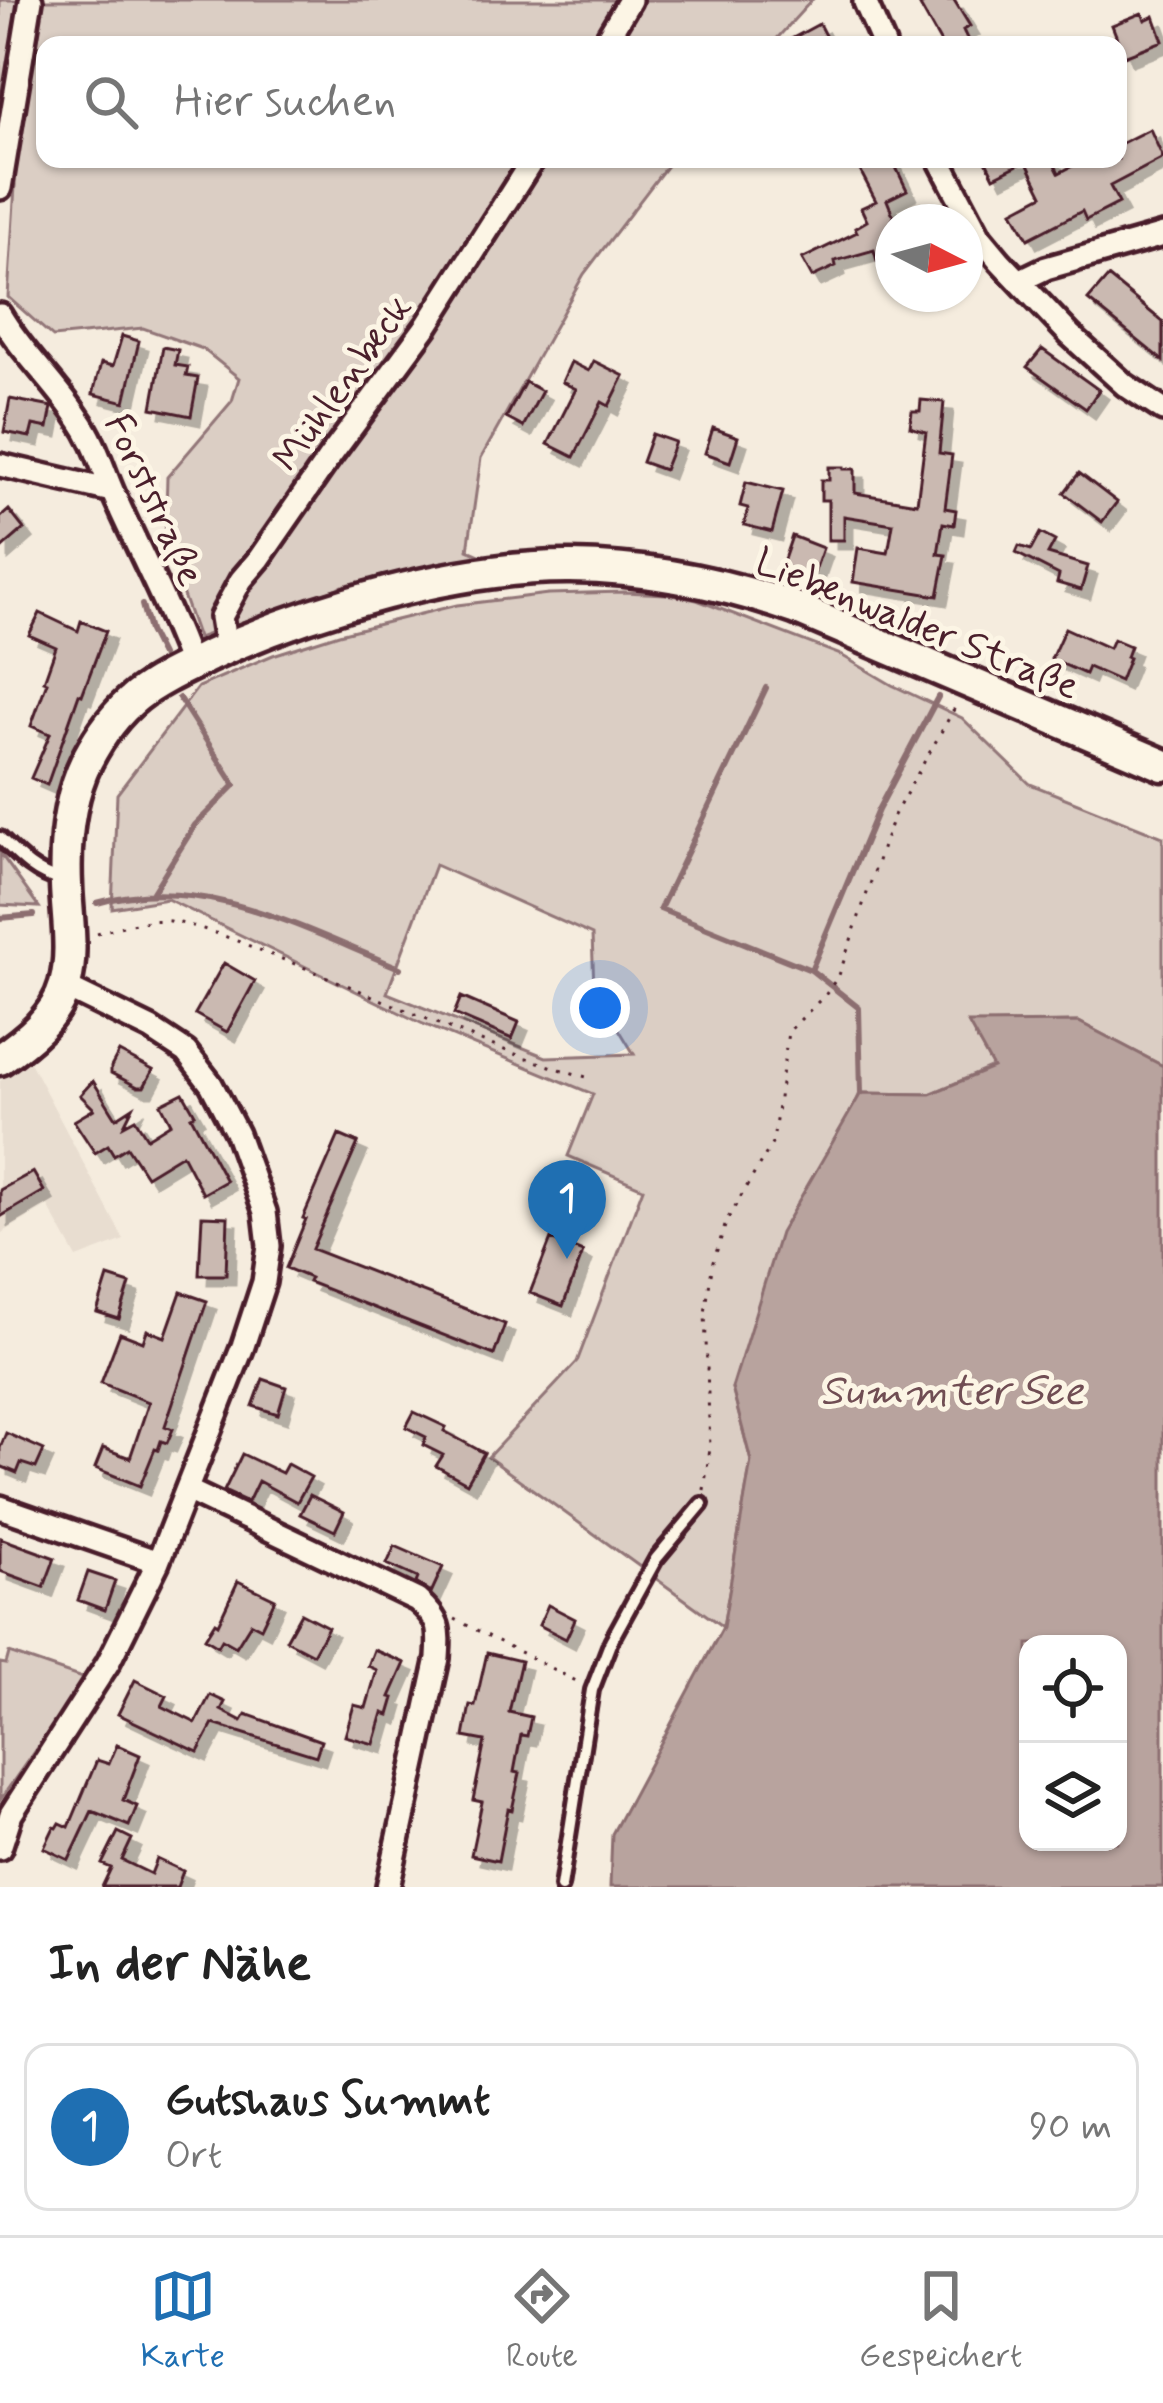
<!DOCTYPE html>
<html lang="de">
<meta charset="utf-8">
<style>
:root{--surface:#fff;--page:#f2f2f2;--text:#222;--muted:#767676;--line:#e0e0e0;--accent:#1f6fb2}
body{margin:0;font-family:Mynerve,sans-serif;background:var(--page);color:var(--text)}
.controls{position:absolute;right:36px;bottom:36px;display:grid;overflow:hidden;border-radius:24px;box-shadow:0 3px 9px #0004}
.controls button{width:108px;height:108px;display:grid;place-items:center;padding:0;border:0;border-bottom:3px solid var(--line);background:var(--surface);color:var(--text);font:60px sans-serif}
.compass{position:absolute;left:875px;top:204px;width:108px;height:108px;border-radius:50%;background:var(--surface);box-shadow:0 3px 9px #0004;rotate:96deg}
.you{position:absolute;left:600px;top:1008px;width:42px;height:42px;margin:-30px;border:9px solid #fff;border-radius:50%;background:#1a73e8;box-shadow:0 0 0 18px #1a73e833}
.badge{display:grid;place-items:center;width:78px;height:78px;border-radius:50%;background:var(--accent);color:#fff;font-size:39px;font-weight:700}
.pin{position:absolute;translate:-50% -99px;filter:drop-shadow(0 3px 6px #0008)}
.pin::after{content:'';position:absolute;top:63px;width:42px;height:36px;background:inherit;clip-path:polygon(0 0,100% 0,50% 100%)}
.list{margin:0;padding:0;list-style:none}
h2{display:flex;justify-content:space-between;align-items:center;height:156px;margin:0;padding:0 48px;font-size:51px}
h2 small{font-size:39px;font-weight:400;color:var(--muted)}
.list li{display:grid;grid-template-columns:78px 1fr auto;gap:36px;align-items:center;box-sizing:border-box;height:168px;margin:0 24px 24px;padding:0 24px;border:3px solid var(--line);border-radius:24px}
.list b{display:block;font-size:45px;white-space:nowrap}
.list p{margin:0;font-size:39px;white-space:nowrap;color:var(--muted)}
.list em{font-size:39px;font-style:normal;color:var(--muted)}
.icon{flex:none;width:66px;height:66px;fill:none;stroke:currentColor;stroke-width:2;stroke-linecap:round;stroke-linejoin:round}
.map{position:relative;flex:none;width:1163px;height:1887px;overflow:hidden}
.search{position:absolute;background:var(--surface);box-shadow:0 3px 9px #0004;left:36px;right:36px;top:36px;height:132px;display:flex;align-items:center;gap:30px;box-sizing:border-box;padding:0 42px;border-radius:24px;color:var(--muted);font-size:45px}
.sheet{height:348px;background:var(--surface)}
nav{display:flex;justify-content:space-around;align-items:center;box-sizing:border-box;height:168px;border-top:3px solid var(--line);background:var(--surface);font-size:33px;color:var(--muted)}
nav a{display:grid;justify-items:center;gap:6px}
nav .on{color:var(--accent)}
.map>svg:first-child{display:block}
.built{fill:#e8ddd0}
.green{fill:#dbcec4;stroke:#927678;stroke-width:3;fill-rule:evenodd}
.water{fill:#b8a39e;stroke:#8c6e70;stroke-width:3;fill-rule:evenodd}
.lines{fill:none;stroke-linecap:round;stroke-linejoin:round}
.stream{stroke:#8c6e70;stroke-width:6}
.building{fill:#cab9b1;stroke:#4a1f2b;stroke-width:3;filter:url(#shadow)}
.lane-casing{stroke:#4a1f2b;stroke-width:20}
.street-casing{stroke:#4a1f2b;stroke-width:30}
.secondary-casing{stroke:#4a1f2b;stroke-width:39}
.path{stroke:#4a1f2b;stroke-width:3;stroke-dasharray:3 9;stroke-linecap:butt}
.lane{stroke:#fcf5e5;stroke-width:10}
.street{stroke:#fcf5e5;stroke-width:21}
.secondary{stroke:#fcf5e5;stroke-width:30}
.labels{text-anchor:middle;stroke-width:10;stroke-linejoin:round;paint-order:stroke}
.street-label{font-size:39px;fill:#4a1f2b;stroke:#fcf5e5}
.water-label{font-size:42px;font-style:italic;fill:#704d53;stroke:#fcf5e5}
</style>
<div class="map">
<svg width="1163" height="1887" viewBox="0 0 1163 1887">
<defs>
<filter id="shadow"><feDropShadow dx="9" dy="9" stdDeviation="0" flood-color="#0004"/></filter>
</defs>
<rect width="100%" height="100%" fill="#f5ecde"/>
<filter id="ink" filterUnits="userSpaceOnUse"><feTurbulence type="fractalNoise" baseFrequency=".00833" numOctaves="2"/><feDisplacementMap in="SourceGraphic" scale="24" xChannelSelector="R" yChannelSelector="G"/><feConvolveMatrix kernelMatrix="1 2 1 2 8 2 1 2 1" color-interpolation-filters="sRGB"/></filter>
<g filter="url(#ink)">
<path class="built" d="M 30,1062 L 124,1240 L 77,1258 L 48,1206 L 0,1234 L 0,1081 Z"/>
<path class="green" d="M 0,0 L 812,0 L 771,45 L 45,45 L 45,159 L 672,159 L 584,274 L 481,458 L 468,550 L 482,556 L 346,585 L 198,638 L 165,544 L 167,477 L 232,401 L 239,378 L 203,349 L 143,328 L 53,337 L 8,297 L 17,154 L 0,139 Z
M 624,592 L 666,594 L 697,600 L 841,655 L 892,685 L 962,718 L 1030,784 L 1163,837 L 1163,1066 L 1079,1022 L 969,1024 L 993,1067 L 930,1094 L 860,1093 L 732,1388 L 751,1461 L 723,1627 L 488,1457 L 577,1362 L 643,1188 L 568,1156 L 593,1094 L 423,1024 L 167,899 L 112,908 L 117,794 L 198,687 L 273,655 L 339,634 L 457,605 L 548,594 ZM 435,865 L 592,935 L 594,988 L 634,1054 L 546,1057 L 387,993 Z
M 0,853 L 39,907 L 0,905 Z
M 9,1653 L 85,1679 L 0,1800 L 0,1663 L 6,1664 Z"/>
<path class="water" d="M 1079,1022 L 1163,1066 L 1163,1887 L 610,1887 L 612,1834 L 723,1627 L 751,1461 L 732,1388 L 780,1233 L 861,1093 L 930,1094 L 993,1068 L 968,1023 ZM 1028,1644 L 1118,1644 L 1118,1842 L 1028,1842 Z"/>
<g class="lines">
<path class="stream" d="M 142,605 L 149,631 L 161,655
M 766,688 L 660,909 L 811,970
M 153,892 L 195,825 L 235,785 L 179,698
M 97,903 C 203,872 304,930 400,968
M 0,918 L 34,915
M 861,1093 L 859,1008 L 811,970 L 878,810 L 938,697"/>
</g>
<path class="building" d="M 930,0 L 954,0 L 970,26 L 963,30 L 970,45 L 942,45 L 920,6 Z
M 1142,13 L 1145,20 L 1154,16 L 1163,41 L 1124,56 L 1112,25 Z
M 819,24 L 830,45 L 780,45 Z
M 1150,129 L 1163,158 L 1110,186 L 1119,203 L 1086,220 L 1082,211 L 1028,239 L 1013,211 L 1043,195 L 1026,161 L 994,177 L 985,159 L 1052,159 L 1059,173 L 1086,159 L 1118,159 L 1118,145 Z
M 854,159 L 892,159 L 907,190 L 887,200 L 893,215 L 893,255 L 877,261 L 874,250 L 835,261 L 836,266 L 812,277 L 802,259 L 857,232 L 855,228 L 867,221 L 861,208 L 876,201 Z
M 1108,277 L 1163,322 L 1163,361 L 1088,300 Z
M 122,336 L 139,341 L 125,402 L 93,394 L 101,363 L 113,366 Z
M 163,347 L 178,350 L 175,365 L 188,367 L 186,376 L 198,378 L 191,416 L 152,408 Z
M 1042,349 L 1099,390 L 1086,409 L 1027,367 Z
M 594,361 L 624,376 L 609,406 L 602,402 L 574,457 L 548,444 L 576,389 L 562,382 L 571,362 L 589,371 Z
M 525,382 L 542,391 L 523,427 L 506,418 Z
M 10,399 L 52,407 L 48,428 L 33,425 L 30,437 L 4,432 Z
M 921,400 L 944,402 L 939,453 L 952,455 L 945,508 L 956,510 L 954,525 L 943,523 L 938,554 L 946,555 L 938,596 L 853,582 L 858,548 L 888,553 L 893,524 L 844,516 L 844,540 L 828,540 L 828,500 L 821,500 L 821,480 L 829,480 L 829,467 L 844,467 L 844,469 L 855,469 L 855,493 L 917,503 L 926,432 L 910,427 L 912,411 L 920,411 Z
M 713,428 L 738,437 L 730,462 L 705,453 Z
M 652,434 L 675,442 L 664,470 L 642,462 Z
M 1079,473 L 1117,502 L 1102,522 L 1064,493 Z
M 746,482 L 783,491 L 772,532 L 744,525 L 748,508 L 740,506 Z
M 9,510 L 24,529 L 0,550 L 0,518 Z
M 1040,533 L 1055,541 L 1048,554 L 1088,566 L 1081,590 L 1057,583 L 1059,575 L 1016,553 L 1019,546 L 1031,550 Z
M 792,536 L 823,548 L 812,579 L 781,568 Z
M 40,613 L 78,631 L 81,621 L 106,631 L 82,695 L 79,694 L 47,785 L 31,778 L 50,734 L 31,726 L 47,682 L 44,681 L 56,647 L 29,635 Z
M 1065,628 L 1109,648 L 1113,639 L 1130,646 L 1126,657 L 1129,658 L 1120,681 L 1088,667 L 1085,674 L 1051,659 Z
M 224,963 L 255,981 L 227,1032 L 195,1014 Z
M 461,997 L 519,1022 L 512,1039 L 454,1014 Z
M 119,1052 L 153,1070 L 144,1087 L 138,1087 L 111,1073 L 111,1067 Z
M 93,1081 L 116,1118 L 133,1107 L 124,1125 L 135,1119 L 147,1138 L 171,1123 L 161,1104 L 183,1093 L 195,1114 L 191,1116 L 226,1181 L 203,1194 L 182,1154 L 146,1176 L 127,1147 L 114,1155 L 108,1145 L 95,1153 L 74,1121 L 94,1109 L 80,1095 Z
M 339,1135 L 358,1143 L 312,1249 L 505,1324 L 494,1355 L 308,1282 L 310,1278 L 286,1268 L 306,1219 L 303,1218 Z
M 33,1172 L 44,1191 L 0,1217 L 0,1190 Z
M 202,1216 L 228,1217 L 226,1275 L 199,1275 Z
M 551,1239 L 583,1252 L 563,1306 L 530,1293 Z
M 108,1277 L 130,1284 L 119,1319 L 97,1312 Z
M 181,1292 L 207,1301 L 165,1426 L 173,1429 L 167,1443 L 161,1441 L 158,1450 L 155,1449 L 140,1486 L 95,1468 L 103,1448 L 130,1458 L 149,1402 L 101,1383 L 120,1333 L 143,1342 L 147,1330 L 165,1337 Z
M 263,1379 L 286,1387 L 278,1414 L 253,1406 Z
M 414,1412 L 446,1427 L 444,1431 L 484,1453 L 467,1483 L 436,1466 L 443,1455 L 423,1445 L 426,1437 L 406,1427 Z
M 6,1433 L 44,1450 L 36,1468 L 21,1463 L 17,1473 L 0,1466 L 0,1448 Z
M 242,1454 L 282,1473 L 287,1464 L 311,1477 L 297,1502 L 258,1481 L 248,1502 L 224,1491 Z
M 310,1495 L 344,1512 L 335,1531 L 300,1514 Z
M 0,1538 L 55,1558 L 44,1587 L 0,1571 Z
M 395,1546 L 443,1567 L 431,1593 L 416,1583 L 418,1578 L 387,1564 Z
M 88,1572 L 115,1581 L 105,1610 L 78,1600 Z
M 238,1581 L 275,1599 L 261,1628 L 251,1623 L 236,1647 L 222,1639 L 218,1646 L 205,1638 L 215,1622 L 218,1624 Z
M 548,1605 L 575,1619 L 566,1639 L 539,1625 Z
M 301,1613 L 328,1627 L 313,1654 L 286,1640 Z
M 374,1650 L 405,1663 L 390,1697 L 394,1698 L 389,1715 L 383,1713 L 374,1744 L 345,1736 L 354,1705 L 366,1708 L 377,1670 L 368,1666 Z
M 487,1653 L 521,1661 L 509,1712 L 531,1717 L 527,1736 L 521,1735 L 514,1772 L 520,1773 L 512,1810 L 508,1809 L 498,1861 L 471,1855 L 482,1802 L 473,1800 L 485,1741 L 464,1737 L 470,1705 L 475,1706 Z
M 135,1680 L 167,1696 L 162,1706 L 196,1723 L 210,1695 L 225,1702 L 221,1710 L 242,1721 L 246,1714 L 321,1741 L 316,1756 L 213,1724 L 198,1752 L 118,1714 Z
M 117,1745 L 140,1755 L 123,1800 L 137,1806 L 129,1826 L 92,1811 L 69,1860 L 44,1848 L 54,1827 L 57,1828 L 60,1823 L 69,1827 L 97,1760 L 109,1764 Z
M 118,1832 L 132,1839 L 122,1860 L 151,1874 L 157,1859 L 183,1871 L 177,1887 L 102,1887 L 111,1868 L 102,1864 Z"/>
<g class="lines">
<defs>
<path id="lane" d="M 0,838 C 19,857 35,874 62,881
M 561,1887 L 592,1690 L 611,1641 L 656,1559 L 702,1504"/>
<path id="street" d="M 865,2 L 884,45
M 603,45 L 630,0
M 939,159 L 980,237 L 1000,261 L 1070,335 L 1125,385 L 1163,410
M 0,188 L 31,0
M 1019,281 L 1046,268 L 1163,235
M 0,315 C 22,353 55,382 79,419 C 96,443 102,468 114,495 C 139,552 169,606 190,665
M 0,465 L 112,491
M 226,648 L 221,617 L 241,580 L 259,559 L 329,458 L 428,324 L 533,159
M 187,1490 L 417,1600 C 440,1620 440,1628 438,1658 L 388,1887
M 0,1507 L 158,1562
M 0,1848 L 11,1814 L 108,1663 L 158,1562 L 243,1346 L 264,1282 L 269,1246 L 265,1212 L 237,1134 L 211,1084 L 186,1052 L 151,1029 L 65,987"/>
<path id="secondary" d="M 0,1059 C 26,1041 56,1018 65,985 C 74,952 67,918 66,885 C 64,842 68,799 87,760 C 99,737 117,712 137,696 C 159,679 185,668 209,656 C 312,608 458,566 571,567 C 647,568 723,583 795,608 L 1163,765"/>
</defs>
<use href="#lane" class="lane-casing"/>
<use href="#street" class="street-casing"/>
<use href="#secondary" class="secondary-casing"/>
<path class="path" d="M 97,933 C 120,927 145,918 169,921 C 208,927 246,945 282,959 C 385,998 484,1049 590,1078
M 704,1490 L 710,1448 L 705,1313 L 713,1262 L 727,1220 L 773,1142 L 788,1032 L 826,994 L 839,975 L 893,817 L 957,704
M 455,1619 L 580,1683"/>
<use href="#lane" class="lane"/>
<use href="#street" class="street"/>
<use href="#secondary" class="secondary"/>
</g>
</g>
<g class="labels">
<g class="street-label">
<text transform="translate(341 382) rotate(-54)" y="14">Mühlenbeck</text>
<text transform="translate(156 499) rotate(65)" y="14">Forststraße</text>
<text transform="translate(918 622) rotate(22)" y="14">Liebenwalder Straße</text>
</g>
<g class="water-label">
<text x="952" y="1404">Summter See</text>
</g>
</g>
</svg>
<div class="controls">
<button><svg class="icon" aria-label="locate" viewBox="0 0 24 24"><circle cx="12" cy="12" r="6"/><path d="M12 2v4M12 18v4M2 12h4M18 12h4"/></svg></button>
<button><svg class="icon" aria-label="layers" viewBox="0 0 24 24"><path d="M12 4l9 5-9 5-9-5zM3 14l9 5 9-5"/></svg></button>
</div>
<svg class="compass" viewBox="-18 -18 36 36"><path d="M0-13l5 13h-10z" fill="#e53935"/><path d="M0 13l5-13h-10z" fill="#767676"/></svg>
<div class="you"></div>
<div class="pin badge" style="left:567px;top:1259px">1</div>
<div class="search"><svg class="icon" aria-label="search" viewBox="0 0 24 24"><circle cx="10" cy="10" r="6"/><path d="M15 15l6 6"/></svg>Hier suchen</div>
</div>
<section class="sheet">
<h2>In der Nähe<small></small></h2>
<ul class="list">
<li><span class="badge">1</span><div><b>Gutshaus Summt</b><p>Ort</p></div><em>90 m</em></li>
</ul>
</section>
<nav>
<a class="on"><svg class="icon" aria-label="map" viewBox="0 0 24 24"><path d="M3 6l6-2 6 2 6-2v14l-6 2-6-2-6 2zM9 4v14M15 6v14"/></svg>Karte</a>
<a><svg class="icon" aria-label="directions" viewBox="0 0 24 24"><path d="M12 3l9 9-9 9-9-9zM9 14v-3h6M13 9l2 2-2 2"/></svg>Route</a>
<a><svg class="icon" aria-label="saved" viewBox="0 0 24 24"><path d="M7 4h10v16l-5-4-5 4z"/></svg>Gespeichert</a>
</nav>
